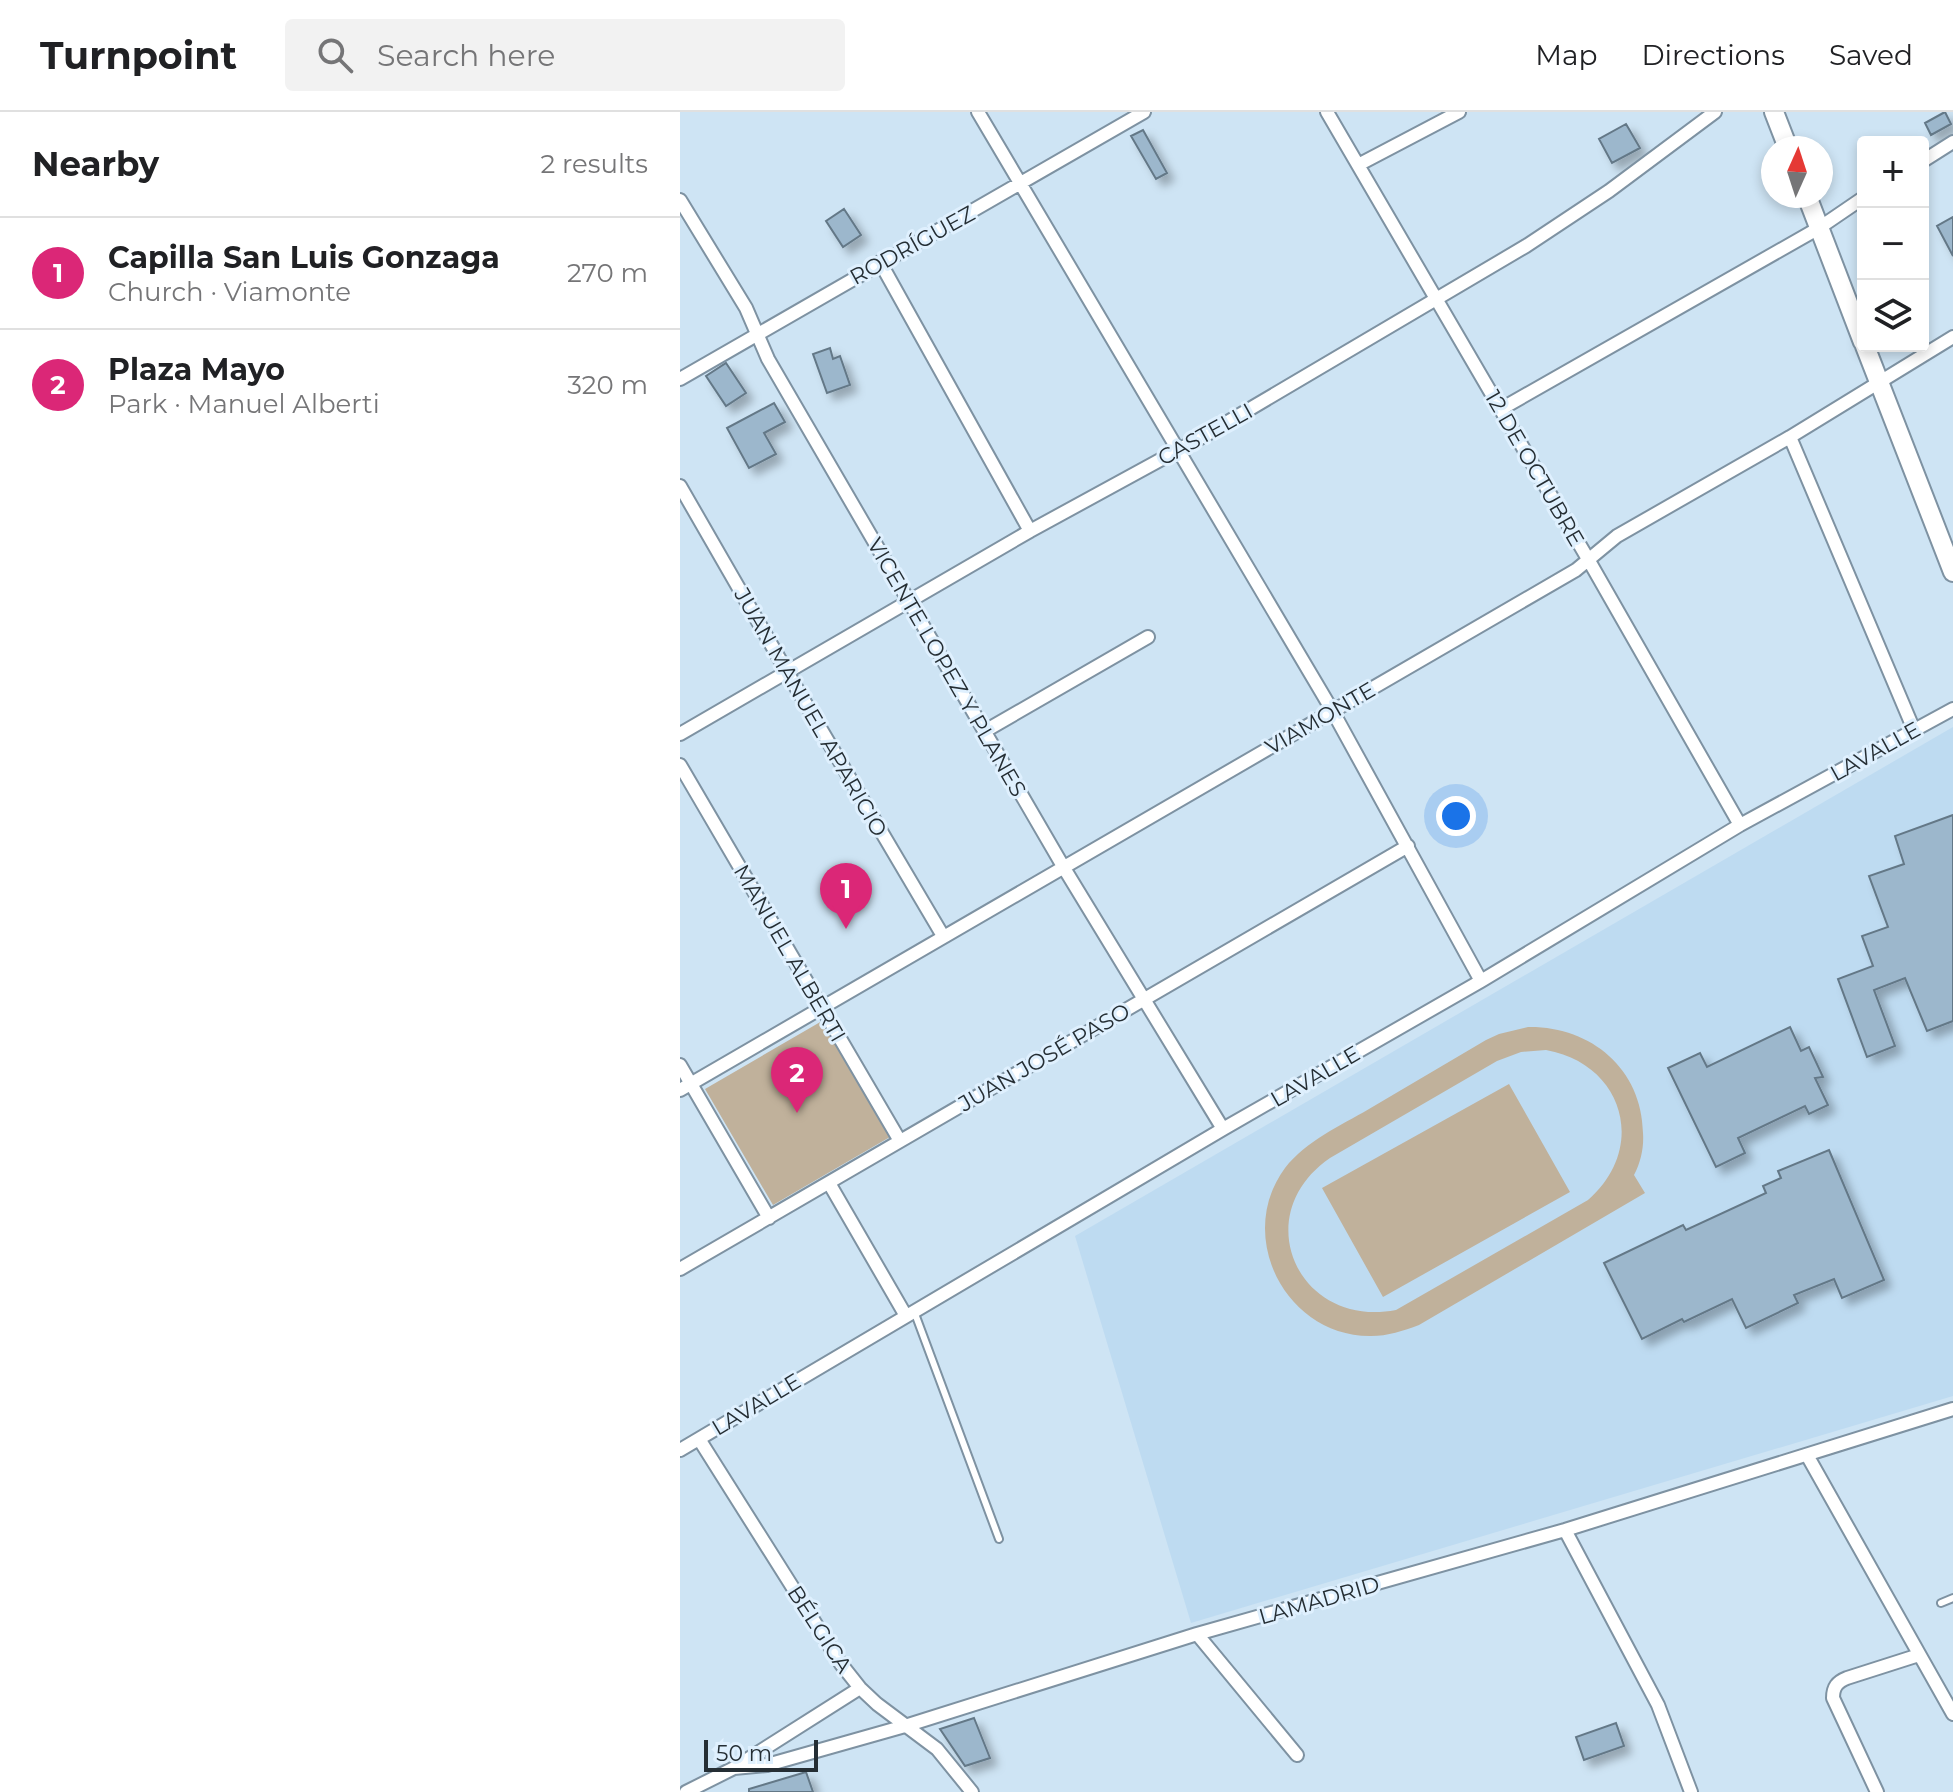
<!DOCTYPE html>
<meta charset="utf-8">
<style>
:root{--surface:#fff;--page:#f2f2f2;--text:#202124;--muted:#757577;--line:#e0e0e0;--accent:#db2777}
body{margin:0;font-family:Montserrat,sans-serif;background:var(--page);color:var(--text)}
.controls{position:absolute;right:24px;top:24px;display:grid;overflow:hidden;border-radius:8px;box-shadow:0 4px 12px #0003}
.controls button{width:72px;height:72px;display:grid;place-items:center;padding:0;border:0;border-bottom:2px solid var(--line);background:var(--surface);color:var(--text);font:40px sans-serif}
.compass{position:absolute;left:1081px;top:24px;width:72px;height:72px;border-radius:50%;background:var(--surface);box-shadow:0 4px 12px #0003;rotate:3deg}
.scale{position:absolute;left:24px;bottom:20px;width:114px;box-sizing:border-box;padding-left:8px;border:4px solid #252e34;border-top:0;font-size:22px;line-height:28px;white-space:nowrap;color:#252e34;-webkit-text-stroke:6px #dff0fe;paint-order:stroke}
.you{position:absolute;left:776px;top:704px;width:28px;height:28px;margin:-20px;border:6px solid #fff;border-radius:50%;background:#1a73e8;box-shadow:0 0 0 12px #1a73e833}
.badge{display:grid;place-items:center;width:52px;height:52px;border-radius:50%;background:var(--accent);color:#fff;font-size:26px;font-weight:700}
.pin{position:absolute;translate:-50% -66px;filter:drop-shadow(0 2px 4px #0008)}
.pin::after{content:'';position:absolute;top:42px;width:28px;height:24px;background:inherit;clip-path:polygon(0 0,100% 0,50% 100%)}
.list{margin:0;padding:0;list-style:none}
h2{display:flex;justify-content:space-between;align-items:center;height:104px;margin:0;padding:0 32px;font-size:34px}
h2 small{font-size:26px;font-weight:400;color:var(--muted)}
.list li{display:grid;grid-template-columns:52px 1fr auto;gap:24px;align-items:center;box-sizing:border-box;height:112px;padding:0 32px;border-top:2px solid var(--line)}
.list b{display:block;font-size:30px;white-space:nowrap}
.list p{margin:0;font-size:26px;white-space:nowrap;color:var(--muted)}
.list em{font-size:26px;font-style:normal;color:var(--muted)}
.icon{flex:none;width:44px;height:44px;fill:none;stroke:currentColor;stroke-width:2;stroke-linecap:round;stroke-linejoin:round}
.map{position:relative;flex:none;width:1273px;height:1680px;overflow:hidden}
header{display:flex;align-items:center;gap:48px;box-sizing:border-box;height:112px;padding:0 40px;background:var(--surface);border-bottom:2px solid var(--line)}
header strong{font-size:38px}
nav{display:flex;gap:44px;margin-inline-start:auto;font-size:28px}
.search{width:560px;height:72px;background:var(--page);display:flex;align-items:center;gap:20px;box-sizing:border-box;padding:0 28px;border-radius:8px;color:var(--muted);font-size:30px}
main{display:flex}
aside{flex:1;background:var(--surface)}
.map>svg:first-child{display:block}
.built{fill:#bedbf1}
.green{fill:#c0b19b;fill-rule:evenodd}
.building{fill:#9cb7cc;stroke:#647887;stroke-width:2;filter:url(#shadow)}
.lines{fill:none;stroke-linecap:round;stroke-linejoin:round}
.service-casing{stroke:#7e92a2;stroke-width:10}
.minor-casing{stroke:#7e92a2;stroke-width:16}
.secondary-casing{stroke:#7e92a2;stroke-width:22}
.service{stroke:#fff;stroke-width:6}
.minor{stroke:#fff;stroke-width:12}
.secondary{stroke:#fff;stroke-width:18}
.labels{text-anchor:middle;stroke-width:6;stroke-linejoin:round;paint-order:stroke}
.street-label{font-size:22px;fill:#252e34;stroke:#dff0fe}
</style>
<header>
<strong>Turnpoint</strong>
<div class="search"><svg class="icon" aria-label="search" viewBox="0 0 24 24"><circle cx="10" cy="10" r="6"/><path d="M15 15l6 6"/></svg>Search here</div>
<nav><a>Map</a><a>Directions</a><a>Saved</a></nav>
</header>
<main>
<aside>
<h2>Nearby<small>2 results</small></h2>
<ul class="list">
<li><span class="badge">1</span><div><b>Capilla San Luis Gonzaga</b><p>Church · Viamonte</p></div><em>270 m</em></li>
<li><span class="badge">2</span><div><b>Plaza Mayo</b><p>Park · Manuel Alberti</p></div><em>320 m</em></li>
</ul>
</aside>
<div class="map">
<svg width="1273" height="1680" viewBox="0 0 1273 1680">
<defs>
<filter id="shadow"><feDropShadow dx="7" dy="7" stdDeviation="4" flood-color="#0004"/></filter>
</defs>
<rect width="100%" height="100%" fill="#cee4f4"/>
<path class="built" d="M 1273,615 L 1273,1284 L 511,1511 L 395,1124 Z"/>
<path class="green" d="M 142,909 L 210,1025 L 93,1093 L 25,977 Z
M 848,915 C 910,914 962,956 963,1021 C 964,1035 961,1050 954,1063 L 965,1081 L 739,1213 C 723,1219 708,1224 691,1224 C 607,1225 554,1125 605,1056 C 626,1029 660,1014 689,997 C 728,974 767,951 806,928 L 819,922 ZM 866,938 C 944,952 968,1036 908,1088 L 716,1198 C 618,1217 567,1103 650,1046 L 817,949 L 841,940 Z
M 829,972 L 890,1080 L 703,1185 L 642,1076 Z"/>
<path class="building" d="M 1265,0 L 1271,12 L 1251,23 L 1245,11 Z
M 946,12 L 960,36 L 932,51 L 919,27 Z
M 463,18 L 487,61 L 476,67 L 451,24 Z
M 164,97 L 181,123 L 163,135 L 146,109 Z
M 1273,105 L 1273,144 L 1257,114 Z
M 150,236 L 153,247 L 160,244 L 170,273 L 147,281 L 133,242 Z
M 46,251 L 66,281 L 46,294 L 26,264 Z
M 94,291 L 105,310 L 84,321 L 96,342 L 69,356 L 47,316 Z
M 1273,703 L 1273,909 L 1247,919 L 1225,866 L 1194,878 L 1215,934 L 1187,945 L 1158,867 L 1193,854 L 1182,824 L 1208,815 L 1189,764 L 1224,752 L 1215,724 Z
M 1110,915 L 1121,939 L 1129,935 L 1143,965 L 1135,966 L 1148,993 L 1129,1002 L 1125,994 L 1058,1026 L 1065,1041 L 1036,1055 L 988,956 L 1020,941 L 1027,955 Z
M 1149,1038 L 1204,1168 L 1162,1186 L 1154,1167 L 1114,1183 L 1118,1191 L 1066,1216 L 1052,1187 L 1004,1210 L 1002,1207 L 962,1227 L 924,1151 L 1003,1113 L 1006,1118 L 1086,1081 L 1083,1074 L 1101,1066 L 1098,1059 Z
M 294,1606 L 310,1646 L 285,1654 L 260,1617 Z
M 936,1611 L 944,1634 L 904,1648 L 896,1625 Z
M 126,1660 L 133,1680 L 69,1680 L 69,1677 Z"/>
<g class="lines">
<defs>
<path id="service" d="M 234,1199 L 319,1427
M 1261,1491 L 1273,1486"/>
<path id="minor" d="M 298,0 L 652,598 L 801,869
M 647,0 L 908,447 L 1060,713
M 1243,49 L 1273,30
M 678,53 L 779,0
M 0,88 L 66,196 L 88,247 L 384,756 L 543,1017
M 200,150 L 350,419
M 0,267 L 464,0
M 821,297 L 1139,116 L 1183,86
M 1110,325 L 1234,618
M 0,374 L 107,560 L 263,824
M 305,619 L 468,525
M 0,622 L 350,419 L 524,324 L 846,134 L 929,79 L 1035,0
M 0,653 L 220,1029
M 0,953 L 89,1106
M 0,978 L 896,458 L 937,424 L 1110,325 L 1273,225
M 149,1071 L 226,1204
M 0,1157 L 728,734
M 19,1327 L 161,1552 L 180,1576 L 197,1592 L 257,1637 L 292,1680
M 0,1338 L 543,1017 L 801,869 L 1060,713 L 1273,597
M 1127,1343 L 1273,1602
M 885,1418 L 978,1593 L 1011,1680
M 517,1522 L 617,1643
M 57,1654 L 180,1576
M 6,1680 L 54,1656 L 87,1653 L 225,1614 L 517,1522 L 885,1418 L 1273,1297
M 1197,1680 L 1153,1586 C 1153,1575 1157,1570 1167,1566 L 1239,1543"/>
<path id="secondary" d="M 1094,0 L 1108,36
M 1127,84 L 1183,230
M 1185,234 L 1273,460"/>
</defs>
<use href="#service" class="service-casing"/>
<use href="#minor" class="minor-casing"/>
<use href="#secondary" class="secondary-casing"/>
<use href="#service" class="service"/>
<use href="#minor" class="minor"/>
<use href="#secondary" class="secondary"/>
</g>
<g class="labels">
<g class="street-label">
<text transform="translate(232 133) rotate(-29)" y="8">RODRÍGUEZ</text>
<text transform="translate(525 322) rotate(-29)" y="8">CASTELLI</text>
<text transform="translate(855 356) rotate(60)" y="8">12 DE OCTUBRE</text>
<text transform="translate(267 555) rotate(60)" y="8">VICENTE LOPEZ Y PLANES</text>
<text transform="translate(131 600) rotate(60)" y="8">JUAN MANUEL APARICIO</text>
<text transform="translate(640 606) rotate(-30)" y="8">VIAMONTE</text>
<text transform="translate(1195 639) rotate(-29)" y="8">LAVALLE</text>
<text transform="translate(110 841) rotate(60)" y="8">MANUEL ALBERTI</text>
<text transform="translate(364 945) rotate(-30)" y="8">JUAN JOSÉ PASO</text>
<text transform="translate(635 964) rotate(-30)" y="8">LAVALLE</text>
<text transform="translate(76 1292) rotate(-31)" y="8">LAVALLE</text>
<text transform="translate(639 1488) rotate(-16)" y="8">LAMADRID</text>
<text transform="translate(140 1517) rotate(57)" y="8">BÉLGICA</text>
</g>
</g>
</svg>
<div class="controls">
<button>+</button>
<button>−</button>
<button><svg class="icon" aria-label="layers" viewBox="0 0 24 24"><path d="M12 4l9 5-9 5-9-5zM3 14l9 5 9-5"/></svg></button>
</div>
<svg class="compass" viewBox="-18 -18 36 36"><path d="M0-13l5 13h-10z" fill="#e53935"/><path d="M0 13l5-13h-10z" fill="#757577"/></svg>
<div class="scale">50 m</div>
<div class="you"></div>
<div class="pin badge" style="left:166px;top:817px">1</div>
<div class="pin badge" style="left:117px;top:1001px">2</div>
</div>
</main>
